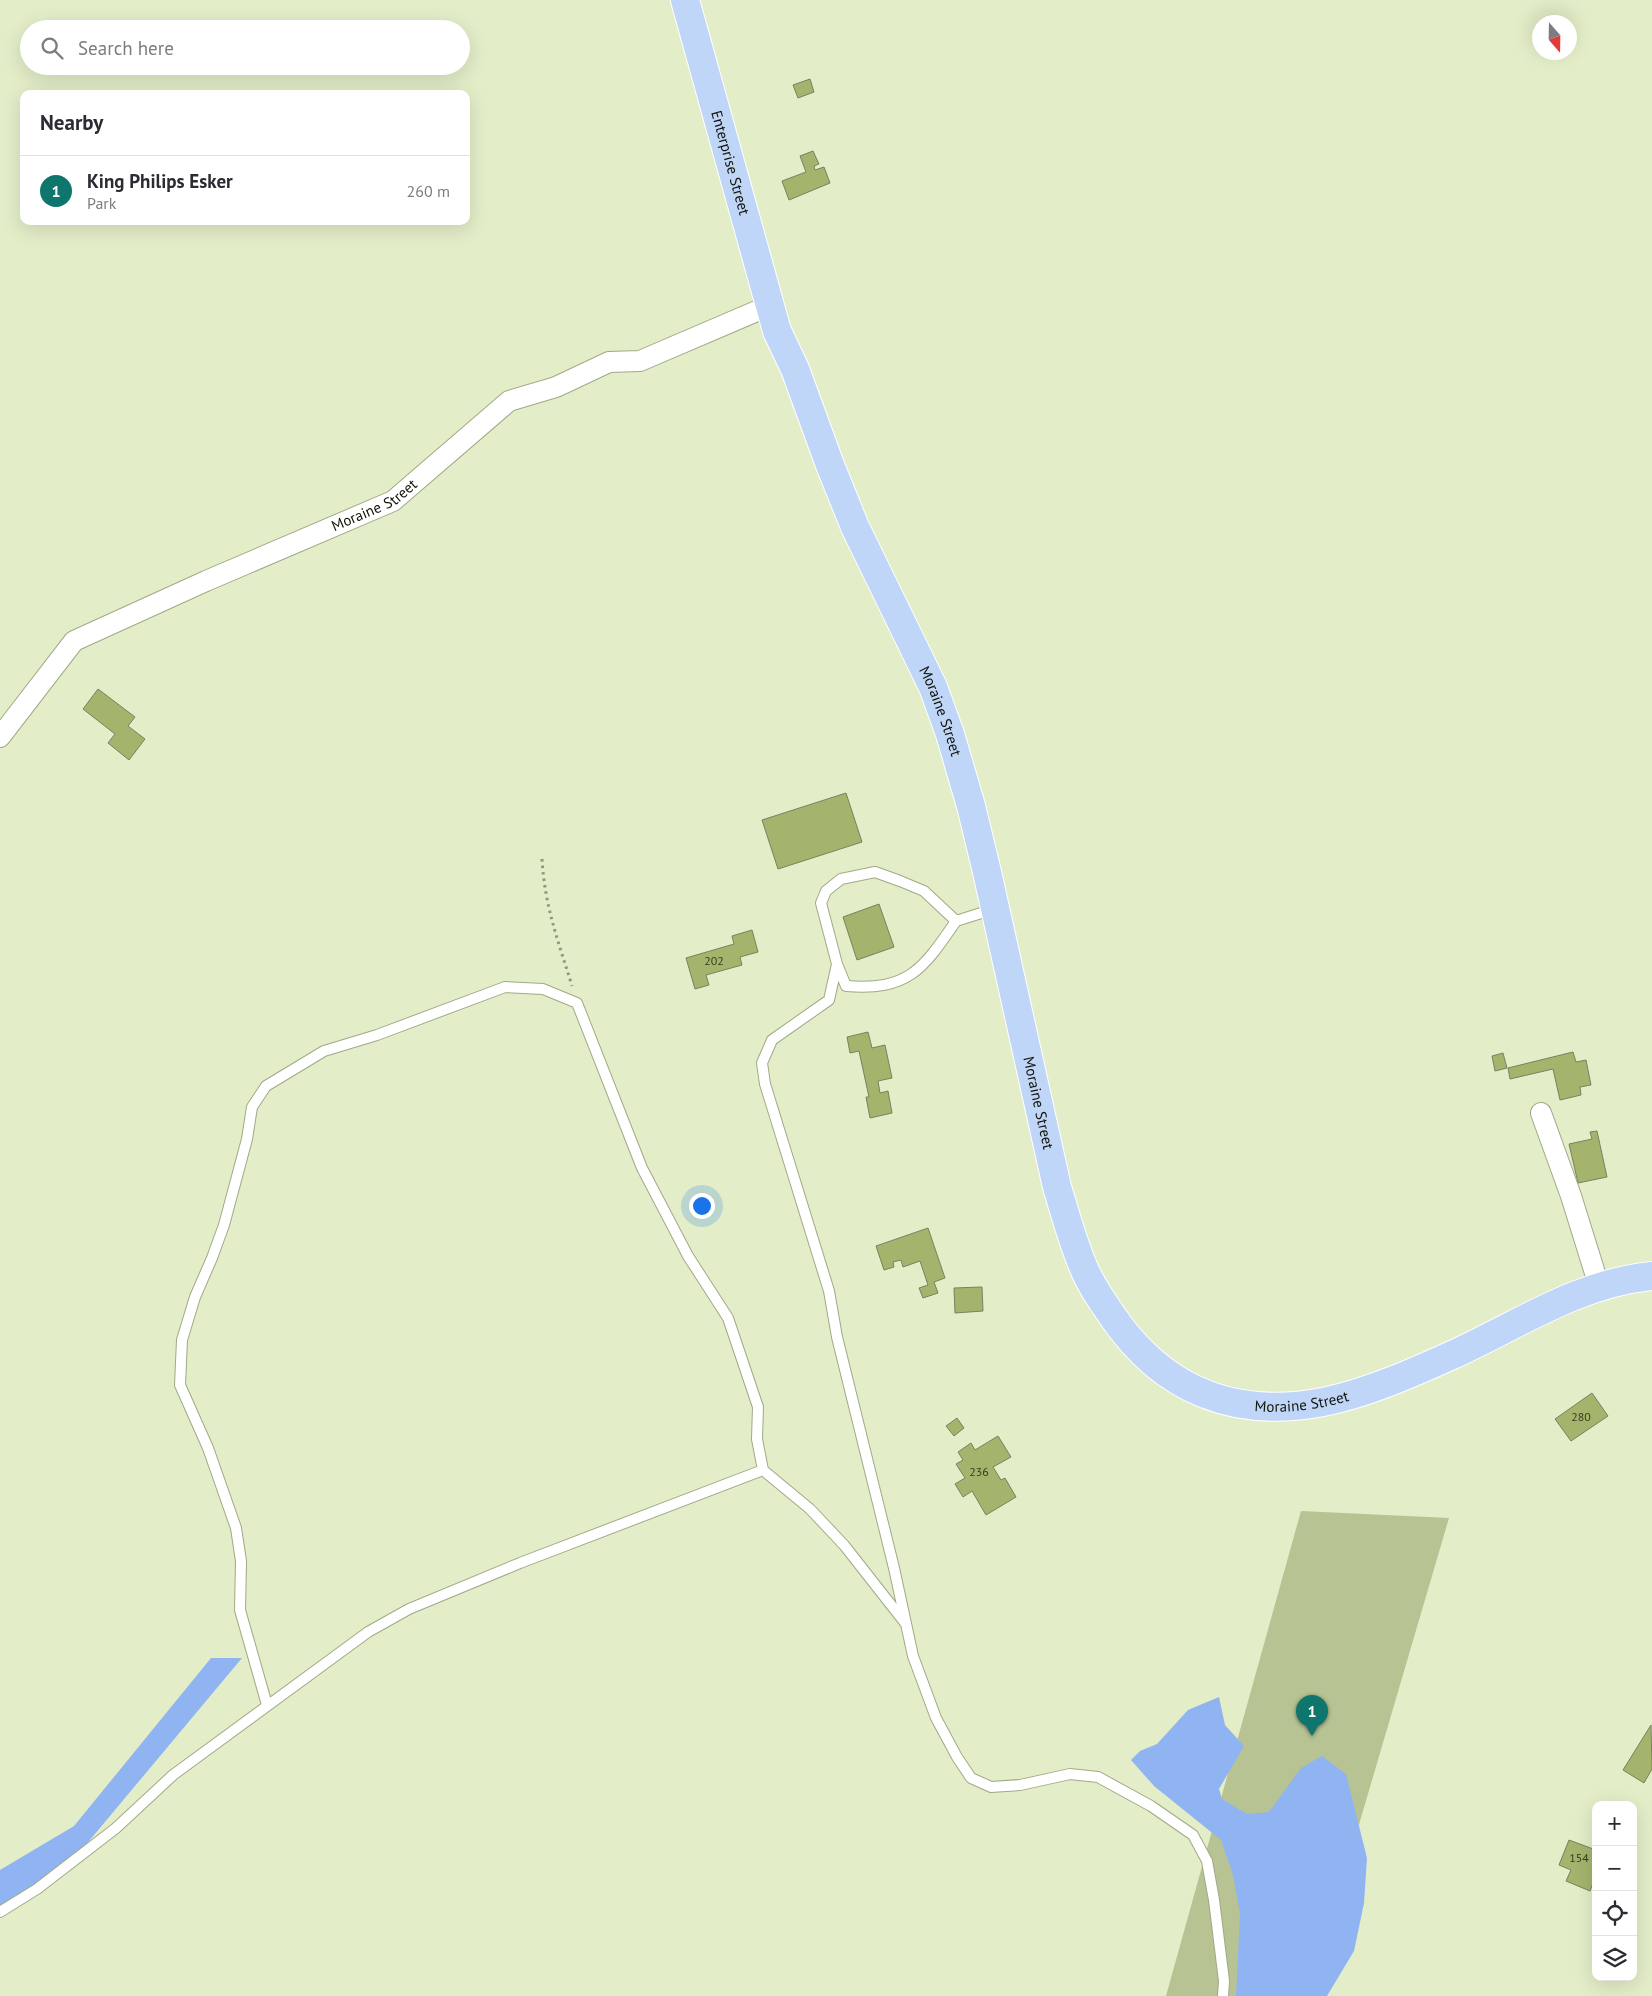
<!DOCTYPE html>
<meta charset="utf-8">
<style>
:root{--surface:#fff;--page:#f2f2f3;--text:#2b2b33;--muted:#7c7c81;--line:#e1e1e2;--accent:#0f766e}
body{margin:0;font-family:"PT Sans",sans-serif;background:var(--page);color:var(--text)}
.controls{position:absolute;right:15px;bottom:15px;display:grid;overflow:hidden;border-radius:10px;box-shadow:0 5px 20px #0002}
.controls button{width:45px;height:45px;display:grid;place-items:center;padding:0;border:0;border-bottom:1px solid var(--line);background:var(--surface);color:var(--text);font:25px sans-serif}
.compass{position:absolute;left:1532px;top:15px;width:45px;height:45px;border-radius:50%;background:var(--surface);box-shadow:0 5px 20px #0002;rotate:160deg}
.you{position:absolute;left:701px;top:1205px;width:18px;height:18px;margin:-12px;border:4px solid #fff;border-radius:50%;background:#1a73e8;box-shadow:0 0 0 8px #1a73e833}
.badge{display:grid;place-items:center;width:32px;height:32px;border-radius:50%;background:var(--accent);color:#fff;font-size:16px;font-weight:700}
.pin{position:absolute;translate:-50% -41px;filter:drop-shadow(0 1px 2px #0008)}
.pin::after{content:'';position:absolute;top:26px;width:18px;height:15px;background:inherit;clip-path:polygon(0 0,100% 0,50% 100%)}
.list{margin:0;padding:0;list-style:none}
h2{display:flex;justify-content:space-between;align-items:center;height:65px;margin:0;padding:0 20px;font-size:21px}
h2 small{font-size:16px;font-weight:400;color:var(--muted)}
.list li{display:grid;grid-template-columns:32px 1fr auto;gap:15px;align-items:center;box-sizing:border-box;height:70px;padding:0 20px;border-top:1px solid var(--line)}
.list b{display:block;font-size:19px;white-space:nowrap}
.list p{margin:0;font-size:16px;white-space:nowrap;color:var(--muted)}
.list em{font-size:16px;font-style:normal;color:var(--muted)}
.icon{flex:none;width:28px;height:28px;fill:none;stroke:currentColor;stroke-width:2;stroke-linecap:round;stroke-linejoin:round}
.map{position:relative;flex:none;width:1652px;height:1996px;overflow:hidden}
.search{position:absolute;background:var(--surface);box-shadow:0 5px 20px #0002;left:20px;top:20px;width:450px;height:55px;display:flex;align-items:center;gap:12px;box-sizing:border-box;padding:0 18px;border-radius:28px;color:var(--muted);font-size:19px}
.panel{position:absolute;background:var(--surface);box-shadow:0 5px 20px #0002;left:20px;top:90px;width:450px;height:135px;border-radius:10px}
.map>svg:first-child{display:block}
.green{fill:#b7c393}
.water{fill:#90b4f1}
.building{fill:#a4b46d;stroke:#798160}
.lines{fill:none;stroke-linecap:round;stroke-linejoin:round}
.service-casing{stroke:#a1a987;stroke-width:12}
.minor-casing{stroke:#a1a987;stroke-width:22}
.primary-casing{stroke:#fff;stroke-width:30}
.path{stroke:#8f977b;stroke-width:3;stroke-dasharray:2.5 4;stroke-linecap:butt}
.service{stroke:#fff;stroke-width:10}
.minor{stroke:#fff;stroke-width:20}
.primary{stroke:#c0d6f9;stroke-width:28}
.labels{text-anchor:middle;stroke-width:4;stroke-linejoin:round;paint-order:stroke}
.number-label{font-size:12px;fill:#363c20}
.street-label{font-size:15px;fill:#111407;stroke:#e3edc8}
</style>
<div class="map">
<svg width="1652" height="1996" viewBox="0 0 1652 1996">
<rect width="100%" height="100%" fill="#e3edc8"/>
<path class="green" d="M 1301,1511 L 1449,1518 L 1321,1954 L 1319,1996 L 1166,1996 Z"/>
<path class="water" d="M 211,1658 L 242,1658 L 74,1859 L 37,1889 L 0,1906 L 0,1870 L 74,1826 Z
M 1219,1697 L 1225,1725 L 1244,1746 L 1219,1789 L 1222,1799 L 1247,1814 L 1269,1812 L 1301,1768 L 1322,1756 L 1346,1774 L 1367,1858 L 1364,1903 L 1354,1951 L 1327,1996 L 1236,1996 L 1240,1914 L 1233,1875 L 1221,1840 L 1154,1786 L 1131,1760 L 1140,1751 L 1157,1744 L 1188,1710 Z"/>
<path class="building" d="M 810,79 L 814,92 L 798,98 L 793,85 Z
M 813,151 L 819,164 L 814,166 L 815,170 L 824,167 L 830,183 L 789,200 L 782,181 L 806,172 L 800,156 Z
M 98,689 L 135,717 L 128,726 L 145,739 L 129,760 L 108,743 L 115,734 L 83,709 Z
M 846,793 L 862,842 L 778,869 L 762,820 Z
M 879,904 L 894,947 L 857,960 L 843,917 Z
M 752,930 L 758,952 L 740,957 L 742,965 L 706,975 L 709,985 L 695,989 L 686,958 L 734,944 L 732,936 Z
M 868,1032 L 872,1048 L 885,1045 L 892,1078 L 878,1081 L 880,1093 L 888,1091 L 892,1113 L 870,1118 L 866,1097 L 869,1097 L 859,1051 L 850,1053 L 847,1037 Z
M 1573,1052 L 1576,1062 L 1586,1060 L 1591,1085 L 1580,1087 L 1581,1095 L 1560,1100 L 1553,1069 L 1510,1079 L 1508,1068 Z
M 1503,1053 L 1507,1068 L 1495,1071 L 1492,1056 Z
M 1597,1131 L 1607,1177 L 1578,1183 L 1569,1144 L 1592,1139 L 1590,1132 Z
M 928,1228 L 945,1278 L 934,1282 L 938,1293 L 923,1298 L 919,1288 L 928,1285 L 920,1261 L 903,1267 L 901,1260 L 893,1262 L 894,1267 L 884,1270 L 876,1246 Z
M 982,1287 L 983,1311 L 955,1313 L 954,1288 Z
M 1592,1393 L 1608,1416 L 1571,1441 L 1555,1419 Z
M 957,1418 L 964,1428 L 954,1436 L 946,1426 Z
M 998,1436 L 1011,1457 L 993,1467 L 1001,1480 L 1005,1478 L 1016,1497 L 986,1515 L 972,1491 L 963,1497 L 955,1484 L 965,1478 L 956,1464 L 963,1460 L 958,1452 L 971,1443 L 975,1450 Z
M 1651,1725 L 1652,1769 L 1644,1783 L 1623,1770 Z
M 1569,1840 L 1596,1850 L 1596,1876 L 1590,1891 L 1566,1881 L 1571,1870 L 1559,1865 Z"/>
<g class="lines">
<defs>
<path id="service" d="M 956,921 C 923,969 909,991 846,986 L 837,964 L 821,903 L 826,891 L 841,879 L 875,872 L 900,881 L 924,891 L 956,921 L 994,909
M 837,964 L 829,1000 L 772,1040 L 762,1063 L 765,1084 L 829,1291 L 837,1337 L 894,1568 L 913,1656 L 936,1718 L 957,1757 L 971,1778 L 991,1787 L 1020,1785 L 1070,1774 L 1098,1777 L 1151,1806 L 1193,1835 L 1207,1861 L 1214,1900 L 1224,1981 L 1223,1996
M 267,1705 L 240,1610 L 241,1561 L 236,1528 L 208,1448 L 180,1385 L 182,1340 L 195,1297 L 212,1258 L 224,1225 L 247,1139 L 252,1107 L 266,1086 L 324,1051 L 377,1035 L 505,987 L 543,989 L 577,1003 L 642,1168 L 688,1256 L 728,1318 L 758,1407 L 757,1439 L 763,1470 L 810,1509 L 844,1545 L 906,1624
M 0,1912 L 37,1889 L 116,1828 L 173,1775 L 368,1632 L 409,1609 L 520,1563 L 763,1470"/>
<g id="minor">
<path id="s1" d="M 0,737 L 74,641 L 206,581 L 393,501 L 509,401 L 556,387 L 609,362 L 640,361 L 771,305"/>
<path d="M 1541,1113 L 1571,1196 L 1599,1286"/>
</g>
<g id="primary">
<path id="s2" d="M 685,0 L 777,331 L 795,369 L 830,465 L 855,527 L 933,687 L 950,734 L 971,806 L 987,872 L 1057,1187 C 1065,1213 1072,1240 1083,1266 C 1090,1284 1102,1301 1113,1317 C 1164,1391 1235,1419 1323,1402 C 1367,1393 1410,1374 1450,1356 C 1519,1325 1575,1284 1652,1276"/>
</g>
</defs>
<use href="#service" class="service-casing"/>
<use href="#minor" class="minor-casing"/>
<use href="#primary" class="primary-casing"/>
<path class="path" d="M 542,859 C 545,908 558,940 572,986"/>
<use href="#service" class="service"/>
<use href="#minor" class="minor"/>
<use href="#primary" class="primary"/>
</g>
<g class="labels">
<g class="number-label">
<text x="714" y="965">202</text>
<text x="1581" y="1421">280</text>
<text x="979" y="1476">236</text>
<text x="1579" y="1862">154</text>
</g>
<g class="street-label">
<text dy="5" stroke="none"><textPath href="#s2" startOffset="169">Enterprise Street</textPath></text>
<text dy="5" stroke="none"><textPath href="#s1" startOffset="451">Moraine Street</textPath></text>
<text dy="5" stroke="none"><textPath href="#s2" startOffset="758">Moraine Street</textPath></text>
<text dy="5" stroke="none"><textPath href="#s2" startOffset="1162">Moraine Street</textPath></text>
<text dy="5" stroke="none"><textPath href="#s2" startOffset="1611">Moraine Street</textPath></text>
</g>
</g>
</svg>
<div class="controls">
<button>+</button>
<button>−</button>
<button><svg class="icon" aria-label="locate" viewBox="0 0 24 24"><circle cx="12" cy="12" r="6"/><path d="M12 2v4M12 18v4M2 12h4M18 12h4"/></svg></button>
<button><svg class="icon" aria-label="layers" viewBox="0 0 24 24"><path d="M12 4l9 5-9 5-9-5zM3 14l9 5 9-5"/></svg></button>
</div>
<svg class="compass" viewBox="-18 -18 36 36"><path d="M0-13l5 13h-10z" fill="#e53935"/><path d="M0 13l5-13h-10z" fill="#7c7c81"/></svg>
<div class="you"></div>
<div class="pin badge" style="left:1312px;top:1736px">1</div>
<div class="search"><svg class="icon" aria-label="search" viewBox="0 0 24 24"><circle cx="10" cy="10" r="6"/><path d="M15 15l6 6"/></svg>Search here</div>
<section class="panel">
<h2>Nearby<small></small></h2>
<ul class="list">
<li><span class="badge">1</span><div><b>King Philips Esker</b><p>Park</p></div><em>260 m</em></li>
</ul>
</section>
</div>
